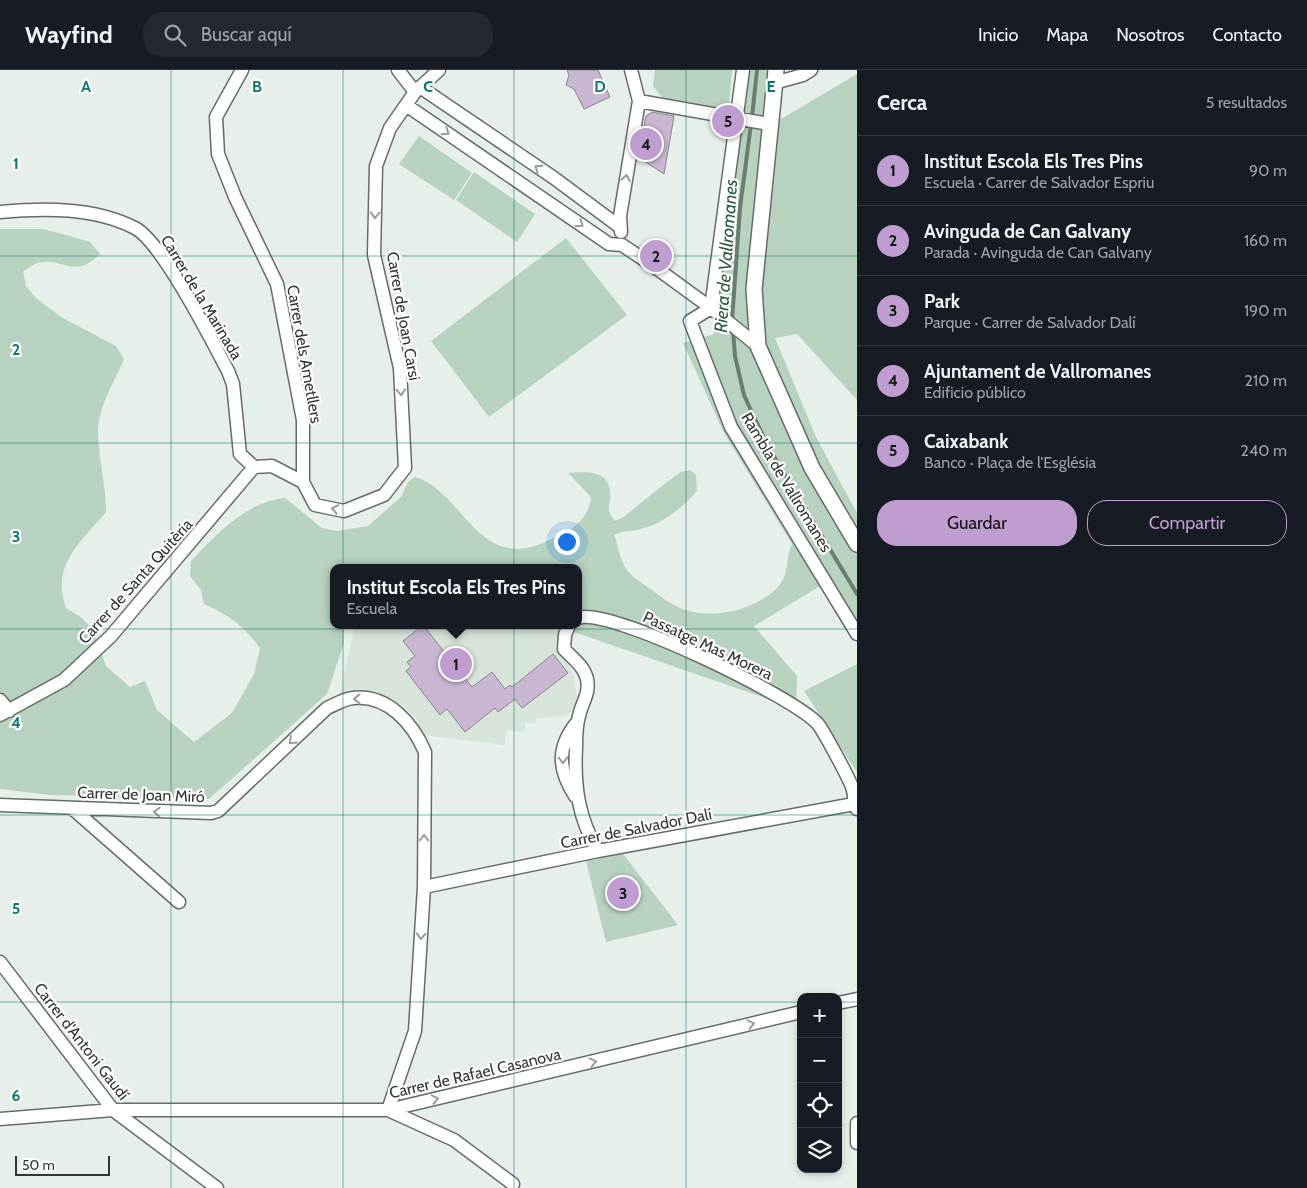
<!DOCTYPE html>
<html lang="es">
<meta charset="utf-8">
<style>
:root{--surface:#171b24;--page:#242831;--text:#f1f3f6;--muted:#9ea1a6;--line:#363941;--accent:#c09dd1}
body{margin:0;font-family:Cabin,sans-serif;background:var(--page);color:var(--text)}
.controls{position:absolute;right:15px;bottom:15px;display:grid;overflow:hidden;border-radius:10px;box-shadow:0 2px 8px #0003}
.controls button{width:45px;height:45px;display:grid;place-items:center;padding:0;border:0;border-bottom:1px solid var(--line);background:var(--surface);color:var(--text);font:25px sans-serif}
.scale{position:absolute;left:15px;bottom:12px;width:95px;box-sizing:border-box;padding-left:5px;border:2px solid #333634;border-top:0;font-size:14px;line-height:18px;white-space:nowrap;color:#333634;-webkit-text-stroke:4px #fff;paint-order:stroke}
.you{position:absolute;left:566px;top:471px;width:18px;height:18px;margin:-12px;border:4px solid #fff;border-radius:50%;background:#1a73e8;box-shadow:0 0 0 8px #1a73e833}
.badge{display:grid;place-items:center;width:32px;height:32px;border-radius:50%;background:var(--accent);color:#111;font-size:16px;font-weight:700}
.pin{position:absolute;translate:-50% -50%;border:2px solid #fff;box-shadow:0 1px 5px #0006}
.popup{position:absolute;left:330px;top:494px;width:252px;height:65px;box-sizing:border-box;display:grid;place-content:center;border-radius:10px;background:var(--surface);filter:drop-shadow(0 1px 4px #0005);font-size:16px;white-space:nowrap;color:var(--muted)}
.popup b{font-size:19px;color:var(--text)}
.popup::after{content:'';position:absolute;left:50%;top:100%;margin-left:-10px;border:10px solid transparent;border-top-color:var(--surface)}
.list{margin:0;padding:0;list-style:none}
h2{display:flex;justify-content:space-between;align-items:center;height:65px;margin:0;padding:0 20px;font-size:21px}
h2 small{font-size:16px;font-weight:400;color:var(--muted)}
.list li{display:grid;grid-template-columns:32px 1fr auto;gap:15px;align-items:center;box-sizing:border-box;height:70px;padding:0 20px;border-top:1px solid var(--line)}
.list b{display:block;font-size:19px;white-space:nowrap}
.list p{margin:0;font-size:16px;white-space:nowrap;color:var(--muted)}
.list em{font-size:16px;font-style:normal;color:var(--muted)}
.actions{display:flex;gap:10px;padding:15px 20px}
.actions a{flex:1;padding:11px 0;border:1px solid var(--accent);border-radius:20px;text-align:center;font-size:18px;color:var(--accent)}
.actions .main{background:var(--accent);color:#111}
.icon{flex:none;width:28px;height:28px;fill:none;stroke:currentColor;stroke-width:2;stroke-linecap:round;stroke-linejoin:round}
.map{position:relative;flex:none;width:857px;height:1118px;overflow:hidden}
header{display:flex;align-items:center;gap:30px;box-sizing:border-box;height:70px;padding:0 25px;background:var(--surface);border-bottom:1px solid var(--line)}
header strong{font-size:24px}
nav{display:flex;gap:28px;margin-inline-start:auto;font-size:18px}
.search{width:350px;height:45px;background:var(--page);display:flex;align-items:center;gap:12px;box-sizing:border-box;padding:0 18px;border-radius:20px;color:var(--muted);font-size:19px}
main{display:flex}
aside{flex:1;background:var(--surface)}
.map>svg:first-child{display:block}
.built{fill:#d6e4da}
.green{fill:#b8d2c0}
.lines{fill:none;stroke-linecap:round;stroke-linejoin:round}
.stream{stroke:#697e70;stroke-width:4}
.building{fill:#c9b6d2;stroke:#8a858d}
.minor-casing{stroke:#656d68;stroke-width:15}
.tertiary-casing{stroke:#656d68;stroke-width:18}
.minor{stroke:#fff;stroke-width:12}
.tertiary{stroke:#fff;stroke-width:15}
.oneway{stroke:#999a9a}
.grid{fill:none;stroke:#0f766e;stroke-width:1;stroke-opacity:0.55}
.labels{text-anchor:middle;stroke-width:4.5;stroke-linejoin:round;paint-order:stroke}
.street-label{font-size:16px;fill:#333634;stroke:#fff}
.water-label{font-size:18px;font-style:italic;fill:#2a5b3d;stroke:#fff}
.grid-label{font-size:16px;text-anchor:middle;font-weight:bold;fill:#0f766e;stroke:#fff;stroke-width:4.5;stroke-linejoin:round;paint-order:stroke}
</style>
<header>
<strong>Wayfind</strong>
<div class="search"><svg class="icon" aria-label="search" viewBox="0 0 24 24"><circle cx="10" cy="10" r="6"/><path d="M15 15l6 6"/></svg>Buscar aquí</div>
<nav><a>Inicio</a><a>Mapa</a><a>Nosotros</a><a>Contacto</a></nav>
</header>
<main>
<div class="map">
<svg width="857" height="1118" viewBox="0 0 857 1118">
<rect width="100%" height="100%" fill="#e6efe9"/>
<path class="built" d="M 355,555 L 565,555 L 564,588 L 574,606 L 577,631 L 573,640 L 566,646 L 536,648 L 535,653 L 525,653 L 525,661 L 506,661 L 505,675 L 424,665 L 414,646 L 403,636 L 392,629 L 367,620 L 340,624 Z"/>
<path class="green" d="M 655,0 L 732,0 L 729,34 L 721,40 L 664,30 L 653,16 Z
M 745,0 L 780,0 L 777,30 L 781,49 L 857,4 L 857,330 L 797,264 L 775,268 L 816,367 L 857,443 L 857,556 L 830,510 L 754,556 L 797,606 L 796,642 L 783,634 L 571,561 L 571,555 L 578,555 L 578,498 L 334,498 L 334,555 L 344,555 L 344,573 L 327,624 L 209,729 L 50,725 L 0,719 L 0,159 L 42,159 L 59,163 L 90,172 L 100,184 C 72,211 64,186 37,193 C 33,195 27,199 23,201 L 26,216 L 36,228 L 61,247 L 116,276 L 124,289 C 114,313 97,338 98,365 C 99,391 106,416 106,442 C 80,473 51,494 66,538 L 79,546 L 93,559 L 106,596 L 130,617 L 145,611 L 157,640 L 194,672 L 232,643 L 254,604 L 260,578 C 243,555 230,546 204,534 L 201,520 L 190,506 L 191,491 C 216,464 248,431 285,428 L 322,458 L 337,461 L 368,456 L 401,427 L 408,412 L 415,407 C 459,420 473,486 526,478 C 537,477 548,470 559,466 C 574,460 590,445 591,427 L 568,403 C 585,402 607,399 610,421 C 612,436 603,437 615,451 L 622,448 L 667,412 L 681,402 L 690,400 L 696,405 L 697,421 C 682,438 664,453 641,459 C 632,462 623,460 614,465 C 618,475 619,486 624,495 C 629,505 640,512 649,518 C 661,527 674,537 689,541 C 718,549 757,539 778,517 C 790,504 785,489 792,474 L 724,363 L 683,273 L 714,264 L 733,86 Z
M 419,66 L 472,103 L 454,130 L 399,94 Z
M 474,102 L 535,144 L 517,172 L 456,130 Z
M 566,168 L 627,245 L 489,347 L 431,271 Z
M 857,594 L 857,702 L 804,621 Z
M 623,784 L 678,855 L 606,872 L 586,791 Z"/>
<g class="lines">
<path class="stream" d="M 752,47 L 757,0
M 732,251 L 740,138 L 751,54
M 733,261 L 735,286 L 744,325 L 753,345 L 770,380 L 857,524"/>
</g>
<path class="building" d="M 567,0 L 598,0 L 610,27 L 584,39 L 574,19 L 566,15 L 569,5 Z
M 652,42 L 674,46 L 664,104 L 638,87 L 646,46 Z
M 423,555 L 472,617 L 492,602 L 505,619 L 510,615 L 512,617 L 553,584 L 568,603 L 522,638 L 515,629 L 498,642 L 495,638 L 465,662 L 447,639 L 440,645 L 406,601 L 411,597 L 407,592 L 415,586 L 403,571 Z"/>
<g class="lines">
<defs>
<path id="minor" d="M 242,0 L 216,47 L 218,84 L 235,127 L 277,214 L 303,350 L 303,412 L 315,435 L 344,441 L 384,425 L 405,398 L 400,298 L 374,185 L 376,96 L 390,58 L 415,22 L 439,0
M 398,0 L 415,22
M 743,0 L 711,238 L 690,251 L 731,357 L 857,564
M 774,13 L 803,5 L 811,0
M 420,17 L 554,108 L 620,157
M 639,31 L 769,54
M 406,35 L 609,174 L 622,175 L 652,195 L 711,238 L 758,276
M 0,142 C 44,138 94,137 135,158 C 162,172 212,271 228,301 L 233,314 L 240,384 L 254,397 L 272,396 L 303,412
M 621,162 L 620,146 L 639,31 L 631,0
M 578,548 C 608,536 794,627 818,654 C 824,662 848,706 852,717 C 855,724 853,732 857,739
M 569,555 L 565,565 L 564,579 C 573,589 584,596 587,609 C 590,624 582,632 579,646 C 576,656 576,667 576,677 C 574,715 578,748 598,781
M 0,630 L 9,641
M 0,645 L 64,610 L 111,566 L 254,397
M 575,726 C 557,698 557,676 578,651
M 0,735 L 211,743 L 218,741 L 327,638 C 336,634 344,629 353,628 C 388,624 413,654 425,682 L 424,817 L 415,961 L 388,1040
M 72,738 L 179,832
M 424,817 L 598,781 L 854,734
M 0,892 L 113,1040 L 217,1118
M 838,933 L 857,929
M 388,1040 L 454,1070 L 513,1114
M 0,1049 L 113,1040 L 388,1040 L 801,942
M 857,1053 L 857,1073"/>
<path id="tertiary" d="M 776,0 L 754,219 L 758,276 L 812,398 L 857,474"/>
</defs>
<use href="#minor" class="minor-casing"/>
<use href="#tertiary" class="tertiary-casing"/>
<use href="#minor" class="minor"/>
<use href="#tertiary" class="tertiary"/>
</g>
<defs><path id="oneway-chevron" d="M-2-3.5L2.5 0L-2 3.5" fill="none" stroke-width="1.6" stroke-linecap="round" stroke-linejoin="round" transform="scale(1.25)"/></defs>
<g class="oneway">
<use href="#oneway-chevron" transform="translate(446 62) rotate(34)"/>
<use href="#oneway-chevron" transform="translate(538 98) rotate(-146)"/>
<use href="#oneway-chevron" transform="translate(626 108) rotate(-80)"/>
<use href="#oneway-chevron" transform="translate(375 145) rotate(91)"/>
<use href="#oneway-chevron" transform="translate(580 154) rotate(34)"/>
<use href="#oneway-chevron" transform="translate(401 322) rotate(87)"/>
<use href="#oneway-chevron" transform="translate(335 439) rotate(-169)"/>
<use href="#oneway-chevron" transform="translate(357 629) rotate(178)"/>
<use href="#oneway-chevron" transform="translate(292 671) rotate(137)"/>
<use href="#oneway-chevron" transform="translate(563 690) rotate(89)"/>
<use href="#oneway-chevron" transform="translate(157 742) rotate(-177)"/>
<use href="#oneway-chevron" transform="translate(424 768) rotate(-90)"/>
<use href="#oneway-chevron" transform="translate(421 866) rotate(93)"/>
<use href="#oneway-chevron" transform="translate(751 954) rotate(-13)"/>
<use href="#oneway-chevron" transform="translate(593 992) rotate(-13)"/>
<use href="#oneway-chevron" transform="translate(435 1029) rotate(-13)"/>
</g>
<path class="grid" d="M 171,0 L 171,1118M 343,0 L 343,1118M 514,0 L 514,1118M 686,0 L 686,1118M 0,186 L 857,186M 0,373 L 857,373M 0,559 L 857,559M 0,745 L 857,745M 0,932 L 801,932M 838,932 L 857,932"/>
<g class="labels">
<g class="street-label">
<text transform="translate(202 227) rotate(59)" y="6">Carrer de la Marinada</text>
<text transform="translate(404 246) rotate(80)" y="6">Carrer de Joan Carsi</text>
<text transform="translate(305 284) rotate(80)" y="6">Carrer dels Ametllers</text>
<text transform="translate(787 412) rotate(59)" y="6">Rambla de Vallromanes</text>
<text transform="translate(135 511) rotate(-48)" y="6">Carrer de Santa Quitèria</text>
<text transform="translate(708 575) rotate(25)" y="6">Passatge Mas Morera</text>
<text transform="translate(141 724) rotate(2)" y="6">Carrer de Joan Miró</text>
<text transform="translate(636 758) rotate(-11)" y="6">Carrer de Salvador Dalí</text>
<text transform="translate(82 971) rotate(52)" y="6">Carrer d'Antoni Gaudí</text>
<text transform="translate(475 1003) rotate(-13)" y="6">Carrer de Rafael Casanova</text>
</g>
<g class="water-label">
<text transform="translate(726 186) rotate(-86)" y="6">Riera de Vallromanes</text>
</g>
</g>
<g class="grid-label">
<text x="86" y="22">A</text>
<text x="257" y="22">B</text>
<text x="428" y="22">C</text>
<text x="600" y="22">D</text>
<text x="771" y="22">E</text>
<text x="16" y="99">1</text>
<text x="16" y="285">2</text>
<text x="16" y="472">3</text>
<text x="16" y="658">4</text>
<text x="16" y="844">5</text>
<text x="16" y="1031">6</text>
</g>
</svg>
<div class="controls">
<button>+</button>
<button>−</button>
<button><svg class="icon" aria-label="locate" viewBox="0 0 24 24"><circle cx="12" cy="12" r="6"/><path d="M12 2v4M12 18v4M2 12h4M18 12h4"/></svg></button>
<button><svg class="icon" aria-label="layers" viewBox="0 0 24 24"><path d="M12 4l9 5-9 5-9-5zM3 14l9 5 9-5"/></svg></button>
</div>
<div class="scale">50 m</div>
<div class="you"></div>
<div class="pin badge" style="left:456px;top:594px">1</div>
<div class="popup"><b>Institut Escola Els Tres Pins</b>Escuela</div>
<div class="pin badge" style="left:656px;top:186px">2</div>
<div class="pin badge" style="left:623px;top:823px">3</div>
<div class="pin badge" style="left:646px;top:74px">4</div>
<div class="pin badge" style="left:728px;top:51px">5</div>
</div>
<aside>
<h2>Cerca<small>5 resultados</small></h2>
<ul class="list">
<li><span class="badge">1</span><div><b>Institut Escola Els Tres Pins</b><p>Escuela · Carrer de Salvador Espriu</p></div><em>90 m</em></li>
<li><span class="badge">2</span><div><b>Avinguda de Can Galvany</b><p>Parada · Avinguda de Can Galvany</p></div><em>160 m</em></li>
<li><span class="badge">3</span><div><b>Park</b><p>Parque · Carrer de Salvador Dalí</p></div><em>190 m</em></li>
<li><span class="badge">4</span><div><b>Ajuntament de Vallromanes</b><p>Edificio público</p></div><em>210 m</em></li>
<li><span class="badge">5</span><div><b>Caixabank</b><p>Banco · Plaça de l'Església</p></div><em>240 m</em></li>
</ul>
<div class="actions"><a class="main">Guardar</a><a>Compartir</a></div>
</aside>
</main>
